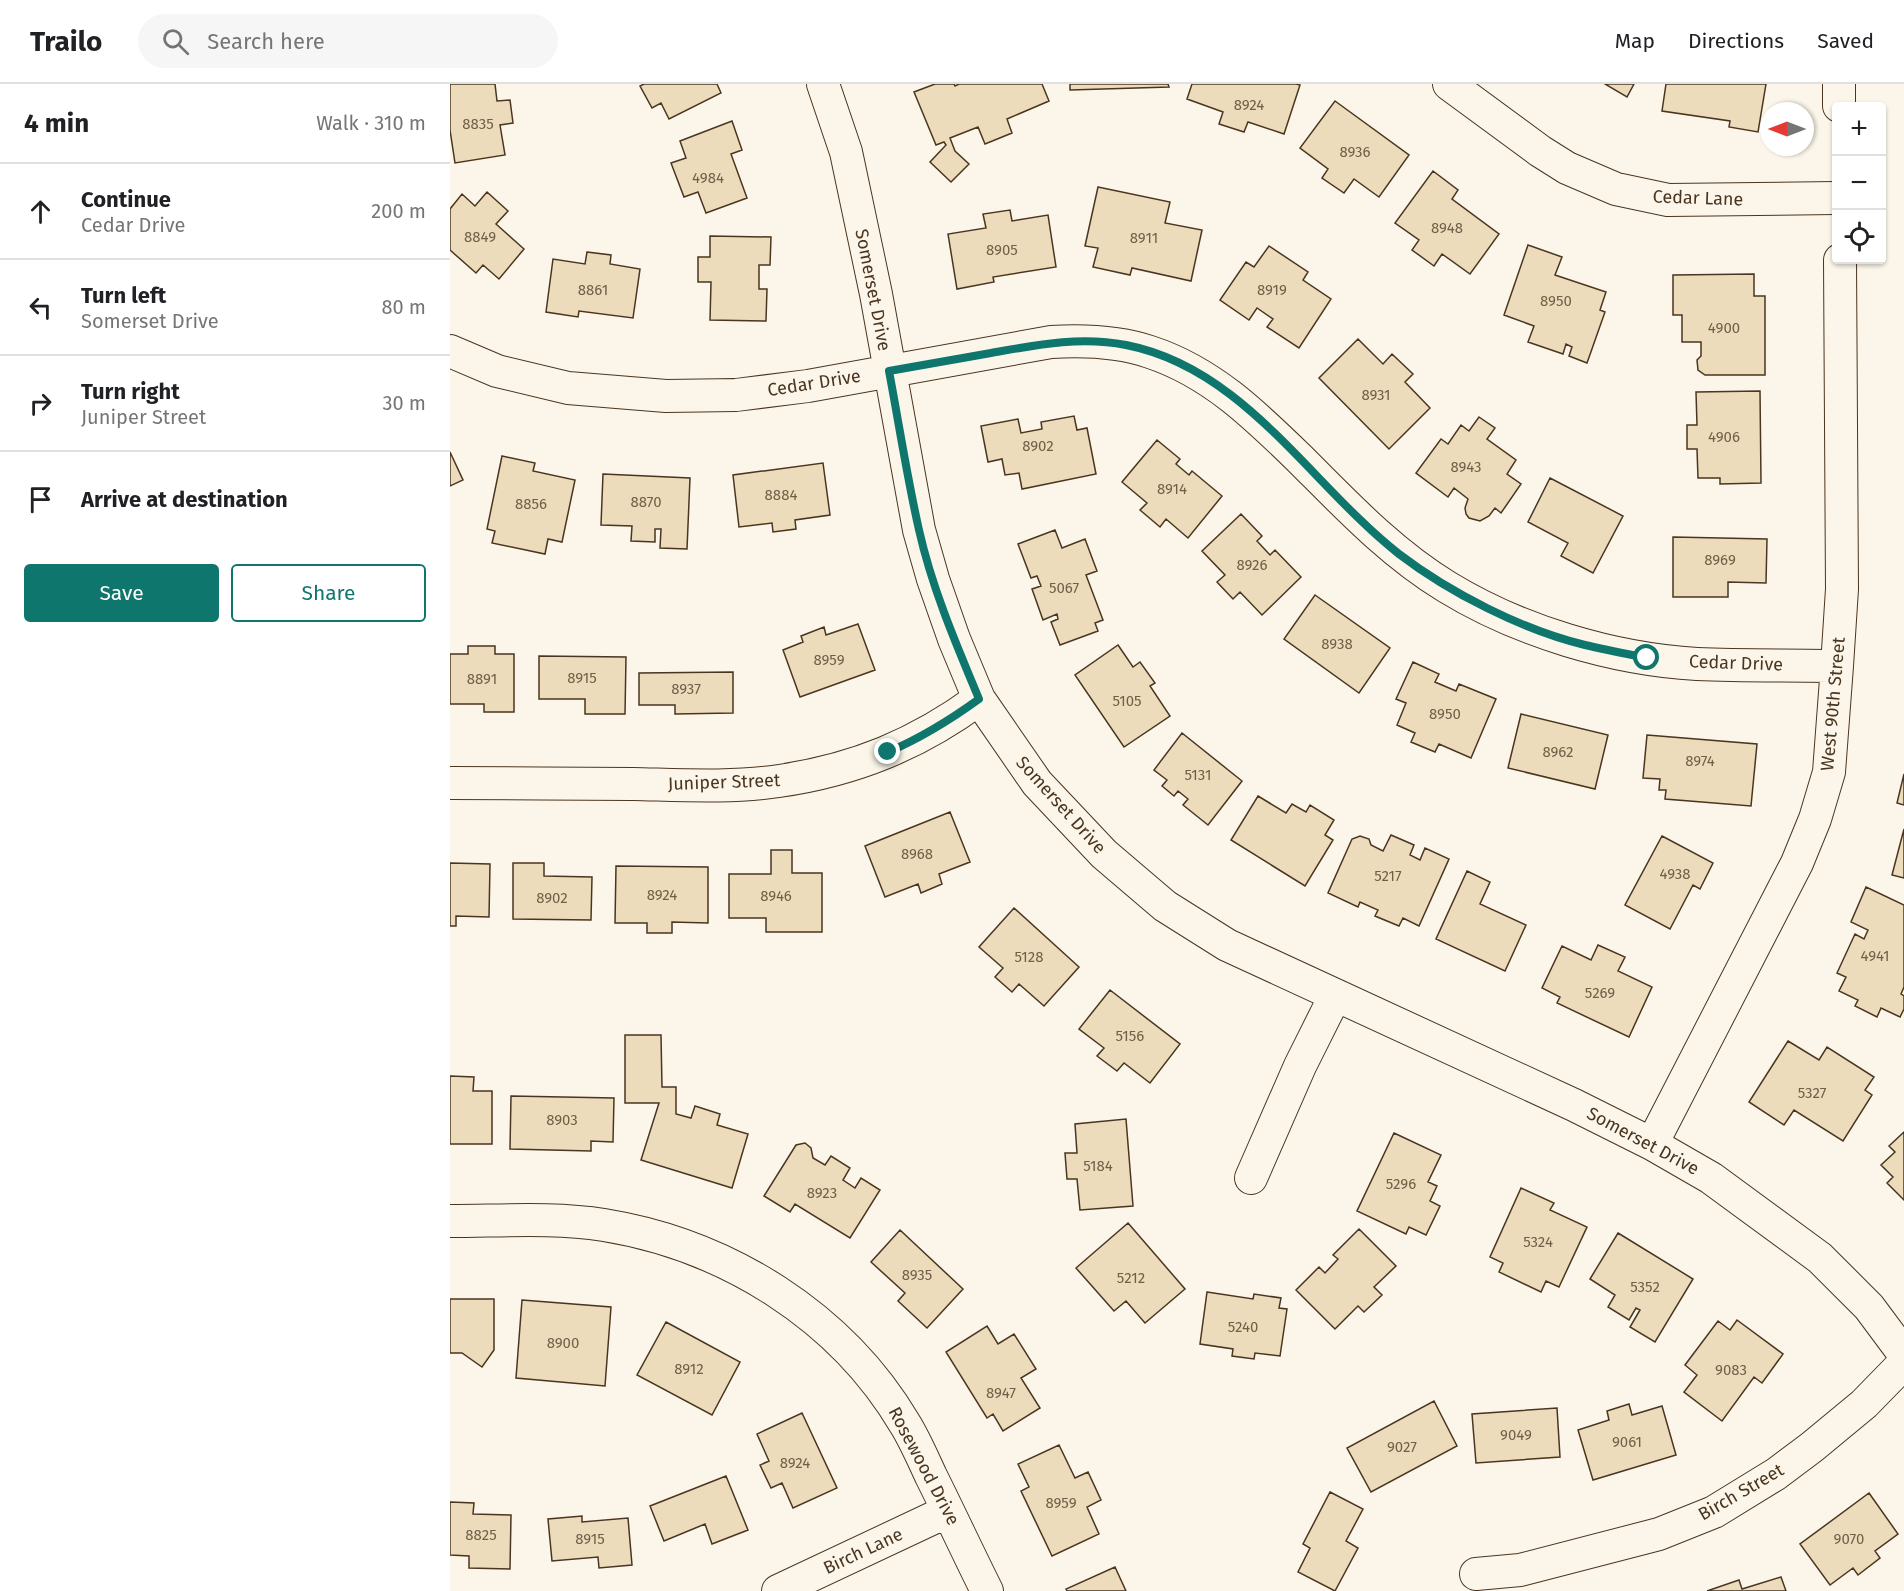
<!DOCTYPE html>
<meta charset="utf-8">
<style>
:root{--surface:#fff;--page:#f6f6f6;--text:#202124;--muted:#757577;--line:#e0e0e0;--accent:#0f766e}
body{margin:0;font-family:"Fira Sans",sans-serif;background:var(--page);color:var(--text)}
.controls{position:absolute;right:18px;top:18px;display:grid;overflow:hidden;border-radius:6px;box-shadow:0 2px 4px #0004}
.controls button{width:54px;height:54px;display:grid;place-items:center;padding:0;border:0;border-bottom:2px solid var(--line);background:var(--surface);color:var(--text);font:30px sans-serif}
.compass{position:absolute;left:1310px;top:18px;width:54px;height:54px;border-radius:50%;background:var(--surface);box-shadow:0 2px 4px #0004;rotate:270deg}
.stop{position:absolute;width:18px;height:18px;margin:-14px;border:4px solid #0f766e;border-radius:50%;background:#fff}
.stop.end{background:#0f766e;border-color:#fff;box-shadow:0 2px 6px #0008}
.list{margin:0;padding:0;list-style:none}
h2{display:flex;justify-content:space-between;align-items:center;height:78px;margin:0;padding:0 24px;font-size:26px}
h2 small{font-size:20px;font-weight:400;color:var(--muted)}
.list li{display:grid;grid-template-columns:39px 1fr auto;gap:18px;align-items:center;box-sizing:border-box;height:96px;padding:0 24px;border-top:2px solid var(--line)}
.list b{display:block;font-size:22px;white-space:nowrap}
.list p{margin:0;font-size:20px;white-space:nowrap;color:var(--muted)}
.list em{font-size:20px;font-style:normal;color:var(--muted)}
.actions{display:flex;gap:12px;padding:18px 24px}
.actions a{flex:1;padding:14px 0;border:2px solid var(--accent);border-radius:6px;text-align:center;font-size:21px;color:var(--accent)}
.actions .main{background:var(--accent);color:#fff}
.icon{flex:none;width:33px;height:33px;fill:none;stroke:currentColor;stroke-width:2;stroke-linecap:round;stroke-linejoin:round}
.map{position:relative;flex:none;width:1454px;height:1507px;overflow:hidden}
header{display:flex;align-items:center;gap:36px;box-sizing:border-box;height:84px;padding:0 30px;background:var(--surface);border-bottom:2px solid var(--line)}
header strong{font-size:28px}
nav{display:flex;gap:33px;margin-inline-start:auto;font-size:21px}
.search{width:420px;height:54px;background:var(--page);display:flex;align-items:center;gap:15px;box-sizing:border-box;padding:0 21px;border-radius:33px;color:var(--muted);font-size:22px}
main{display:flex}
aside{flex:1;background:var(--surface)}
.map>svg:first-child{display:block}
.building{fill:#ecdcbc;stroke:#4a3520;stroke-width:1.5}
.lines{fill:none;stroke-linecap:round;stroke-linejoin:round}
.minor-casing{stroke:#4a3520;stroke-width:34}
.minor{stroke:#fbf6e9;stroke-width:32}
.route{stroke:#0f766e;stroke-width:8}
.labels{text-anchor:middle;stroke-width:4.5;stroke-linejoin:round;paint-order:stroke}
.number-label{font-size:15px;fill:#725f47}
.street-label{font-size:18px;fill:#4a3520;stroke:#fbf6e9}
</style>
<header>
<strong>Trailo</strong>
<div class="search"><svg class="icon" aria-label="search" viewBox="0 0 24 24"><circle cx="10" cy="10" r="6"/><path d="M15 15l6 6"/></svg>Search here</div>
<nav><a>Map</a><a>Directions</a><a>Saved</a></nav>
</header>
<main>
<aside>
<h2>4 min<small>Walk · 310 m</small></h2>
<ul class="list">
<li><svg class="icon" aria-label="ahead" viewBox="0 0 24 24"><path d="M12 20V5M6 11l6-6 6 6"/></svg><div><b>Continue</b><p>Cedar Drive</p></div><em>200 m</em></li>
<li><svg class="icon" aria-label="left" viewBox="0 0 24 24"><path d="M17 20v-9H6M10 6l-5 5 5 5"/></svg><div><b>Turn left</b><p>Somerset Drive</p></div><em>80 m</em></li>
<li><svg class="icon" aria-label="right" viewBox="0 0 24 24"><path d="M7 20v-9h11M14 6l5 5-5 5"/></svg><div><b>Turn right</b><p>Juniper Street</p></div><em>30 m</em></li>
<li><svg class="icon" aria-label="arrive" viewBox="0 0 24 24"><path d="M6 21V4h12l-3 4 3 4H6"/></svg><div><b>Arrive at destination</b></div></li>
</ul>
<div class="actions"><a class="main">Save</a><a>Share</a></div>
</aside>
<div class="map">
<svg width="1454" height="1507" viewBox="0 0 1454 1507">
<rect width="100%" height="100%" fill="#fbf6e9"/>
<path class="building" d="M 0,0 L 45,0 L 47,17 L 60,16 L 63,39 L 50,41 L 55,71 L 5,79 L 0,46 Z
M 194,0 L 267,0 L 271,9 L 219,35 L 211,19 L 202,24 L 190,2 Z
M 485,0 L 504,0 L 505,2 L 509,0 L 592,0 L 599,17 L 557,35 L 562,49 L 535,60 L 528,43 L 500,54 L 505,67 L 519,80 L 501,98 L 480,78 L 496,61 L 494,58 L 486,61 L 464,8 Z
M 620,0 L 718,0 L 719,3 L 620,6 Z
M 742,0 L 846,0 L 850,1 L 834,50 L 798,38 L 794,48 L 769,40 L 773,28 L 737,15 Z
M 1155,0 L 1184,0 L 1177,13 Z
M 1216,0 L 1316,0 L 1308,48 L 1279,43 L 1280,37 L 1212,27 Z
M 885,17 L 959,71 L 929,113 L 904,95 L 894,109 L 872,94 L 878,85 L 850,64 Z
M 282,37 L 292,66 L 281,70 L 297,114 L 256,129 L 248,108 L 234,113 L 221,79 L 236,74 L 230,57 Z
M 983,87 L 1008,106 L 1002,115 L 1049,150 L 1020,190 L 992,170 L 984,182 L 962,166 L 969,156 L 945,139 Z
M 648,103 L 720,118 L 715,139 L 752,146 L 741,197 L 682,184 L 680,191 L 643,183 L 648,164 L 635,162 Z
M 37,108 L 58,127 L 46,140 L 74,165 L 49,195 L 33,181 L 26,189 L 0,166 L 0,125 L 12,110 L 25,122 Z
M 560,126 L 562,137 L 598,131 L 606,183 L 543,193 L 544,198 L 507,205 L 498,150 L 536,144 L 533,130 Z
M 260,152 L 321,153 L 320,181 L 309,181 L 309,205 L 317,205 L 316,237 L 260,236 L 261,198 L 248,198 L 248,173 L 260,173 Z
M 1078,161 L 1112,173 L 1105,191 L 1156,208 L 1150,226 L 1155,228 L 1137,279 L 1119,272 L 1122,263 L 1116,260 L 1113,270 L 1078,258 L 1084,242 L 1054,231 Z
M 819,162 L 858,188 L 853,196 L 881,215 L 849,264 L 817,243 L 823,235 L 807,224 L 799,236 L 770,216 L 796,178 L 804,183 Z
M 137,168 L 161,171 L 160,180 L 190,185 L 183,234 L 129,227 L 128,233 L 96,228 L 103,175 L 135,180 Z
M 1304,190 L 1304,212 L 1315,212 L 1315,291 L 1255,291 L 1248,286 L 1247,276 L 1251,272 L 1251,258 L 1232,258 L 1232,231 L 1223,231 L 1223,191 Z
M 908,255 L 933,280 L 942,270 L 963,290 L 955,298 L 980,324 L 939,365 L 869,294 Z
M 1310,307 L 1311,399 L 1270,400 L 1270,394 L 1248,394 L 1247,365 L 1237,365 L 1237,341 L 1247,341 L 1246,308 Z
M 624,332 L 627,346 L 637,344 L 646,390 L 572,405 L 569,389 L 555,391 L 552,375 L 538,378 L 531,342 L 568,335 L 571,349 L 592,345 L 591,338 Z
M 1029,333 L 1045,344 L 1037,355 L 1066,376 L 1057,390 L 1071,400 L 1051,429 L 1045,424 L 1039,432 L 1030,437 L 1019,434 L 1016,430 L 1015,424 L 1018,415 L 1004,404 L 998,413 L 966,389 L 991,355 L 998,360 L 1011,341 L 1019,347 Z
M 707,356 L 730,375 L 726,380 L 739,391 L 742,387 L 772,412 L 738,454 L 716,435 L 710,443 L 690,426 L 697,419 L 672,398 Z
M 0,368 L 13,396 L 0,402 Z
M 52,372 L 85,379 L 83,387 L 125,396 L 112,458 L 98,455 L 95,470 L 42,459 L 45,447 L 37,445 Z
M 373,379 L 380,431 L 345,436 L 346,445 L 323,448 L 322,439 L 289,443 L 283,391 Z
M 153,390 L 240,394 L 237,465 L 210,464 L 211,445 L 205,445 L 205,458 L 181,457 L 182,442 L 151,441 Z
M 1100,394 L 1173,432 L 1143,489 L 1111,472 L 1118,459 L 1078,438 Z
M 791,430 L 812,452 L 807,457 L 820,471 L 825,466 L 851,493 L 812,531 L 790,508 L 783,515 L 767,498 L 775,491 L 752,467 Z
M 605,446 L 612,464 L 635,455 L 647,487 L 636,491 L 653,536 L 645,539 L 648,547 L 610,561 L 601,538 L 608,535 L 607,530 L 593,536 L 582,505 L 591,502 L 587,492 L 581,494 L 568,460 Z
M 1223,453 L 1317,455 L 1316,499 L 1278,498 L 1278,513 L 1223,513 Z
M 865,511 L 940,564 L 909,609 L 834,555 Z
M 408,540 L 425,586 L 350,613 L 333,566 L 353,558 L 351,552 L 374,543 L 376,551 Z
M 668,561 L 683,583 L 690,578 L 705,599 L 700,602 L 720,632 L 674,663 L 625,591 Z
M 18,562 L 45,562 L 45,570 L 64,570 L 64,628 L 34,628 L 34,620 L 0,620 L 0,570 L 18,570 Z
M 89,572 L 176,573 L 175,630 L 135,630 L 135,615 L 89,615 Z
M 963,578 L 989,590 L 985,598 L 1006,607 L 1009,600 L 1046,615 L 1021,674 L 989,660 L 985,668 L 961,658 L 965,649 L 947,641 L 956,619 L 946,615 Z
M 283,588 L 283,629 L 225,630 L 225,621 L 189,621 L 189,589 Z
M 1071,630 L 1158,651 L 1145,705 L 1058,684 Z
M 732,649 L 792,697 L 758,741 L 733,721 L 738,715 L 728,707 L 724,712 L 712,702 L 717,696 L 704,686 Z
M 1197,651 L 1307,660 L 1301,722 L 1215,715 L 1216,706 L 1209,706 L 1210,695 L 1193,694 Z
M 1454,690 L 1454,721 L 1447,719 Z
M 808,712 L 836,729 L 842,720 L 856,728 L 860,721 L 884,736 L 875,751 L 883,756 L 855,802 L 781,756 Z
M 500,728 L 520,778 L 489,790 L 492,800 L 471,809 L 468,800 L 435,813 L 415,762 Z
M 1454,745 L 1454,794 L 1442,791 Z
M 941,751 L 964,761 L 960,771 L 970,776 L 975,764 L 999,775 L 969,842 L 953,834 L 949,842 L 925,832 L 928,826 L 910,818 L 908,823 L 878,809 L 902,755 L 910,752 L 919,755 L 921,761 L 933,767 Z
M 1212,752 L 1263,779 L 1250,805 L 1243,801 L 1220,845 L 1175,821 Z
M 321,766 L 342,766 L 342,789 L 372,789 L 372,848 L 316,848 L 316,834 L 279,834 L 279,790 L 321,790 Z
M 0,779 L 40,780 L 39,833 L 6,832 L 6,842 L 0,842 Z
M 63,779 L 94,779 L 94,792 L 142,793 L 141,836 L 63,835 Z
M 166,782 L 258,783 L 258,839 L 222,838 L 222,849 L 197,849 L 197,839 L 165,839 Z
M 1017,787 L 1040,798 L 1030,820 L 1076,841 L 1055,887 L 986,855 Z
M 1416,803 L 1454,821 L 1454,903 L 1451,910 L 1454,912 L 1454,925 L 1450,933 L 1431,924 L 1427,933 L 1405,922 L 1408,916 L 1389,907 L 1396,893 L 1387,889 L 1405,850 L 1414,855 L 1418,846 L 1401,838 Z
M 564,824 L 629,883 L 594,922 L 569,900 L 562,908 L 545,893 L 553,884 L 529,863 Z
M 1148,861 L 1175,873 L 1168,887 L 1202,903 L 1179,953 L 1107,919 L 1110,913 L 1092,904 L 1112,862 L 1141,876 Z
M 660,906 L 730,960 L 700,999 L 674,979 L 667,987 L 647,972 L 654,964 L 629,945 Z
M 175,951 L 211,951 L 212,1003 L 226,1003 L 226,1030 L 241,1034 L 245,1022 L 270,1030 L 267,1041 L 298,1050 L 282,1104 L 191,1076 L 209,1019 L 175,1019 Z
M 1338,957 L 1369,976 L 1377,963 L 1424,993 L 1415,1006 L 1422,1011 L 1393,1057 L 1344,1026 L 1334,1041 L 1299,1018 Z
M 0,992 L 24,993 L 23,1007 L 42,1007 L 42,1060 L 0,1060 Z
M 61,1012 L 164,1014 L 163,1058 L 141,1057 L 141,1067 L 60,1065 Z
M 676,1035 L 683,1122 L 630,1126 L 627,1095 L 617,1095 L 615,1069 L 627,1069 L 625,1040 Z
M 1454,1048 L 1454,1116 L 1437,1099 L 1443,1093 L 1431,1081 L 1445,1068 L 1439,1062 Z
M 944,1049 L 991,1071 L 978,1098 L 987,1102 L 980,1117 L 990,1122 L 976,1151 L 959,1143 L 956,1150 L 907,1127 Z
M 355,1059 L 361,1064 L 363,1074 L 375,1081 L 381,1072 L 400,1084 L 393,1096 L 405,1104 L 411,1094 L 430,1106 L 400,1154 L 345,1120 L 340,1128 L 314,1112 L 346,1061 Z
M 1071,1104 L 1104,1119 L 1100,1126 L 1137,1143 L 1109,1203 L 1096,1197 L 1091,1208 L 1049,1188 L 1053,1179 L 1040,1173 Z
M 678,1139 L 735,1205 L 695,1239 L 676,1217 L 664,1227 L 626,1184 Z
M 909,1145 L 946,1182 L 924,1203 L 932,1211 L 914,1228 L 908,1222 L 885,1245 L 846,1206 L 869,1183 L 875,1189 L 888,1175 L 883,1171 Z
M 450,1146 L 513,1205 L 477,1244 L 448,1217 L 455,1209 L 421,1178 Z
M 1168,1149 L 1243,1195 L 1205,1258 L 1180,1243 L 1190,1226 L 1186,1224 L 1179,1236 L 1158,1223 L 1165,1211 L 1140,1195 Z
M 757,1208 L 803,1215 L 804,1210 L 831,1214 L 829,1224 L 837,1225 L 830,1272 L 805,1269 L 804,1275 L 782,1272 L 783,1265 L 750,1260 Z
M 0,1215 L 44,1215 L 44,1266 L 32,1283 L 12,1269 L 0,1269 Z
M 72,1216 L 161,1223 L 155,1302 L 66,1294 Z
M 1287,1236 L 1333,1270 L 1312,1299 L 1304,1293 L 1272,1337 L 1234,1308 L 1247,1291 L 1235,1281 L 1268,1237 L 1280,1246 Z
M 216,1238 L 290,1278 L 262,1331 L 187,1291 Z
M 537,1242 L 548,1260 L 564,1250 L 586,1285 L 571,1294 L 590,1324 L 553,1347 L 543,1330 L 537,1334 L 496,1268 Z
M 984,1317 L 1007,1362 L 921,1408 L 897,1364 Z
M 1179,1320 L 1182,1331 L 1212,1322 L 1226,1371 L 1143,1396 L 1128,1346 L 1159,1336 L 1157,1327 Z
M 1107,1324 L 1110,1373 L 1026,1379 L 1022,1330 Z
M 352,1329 L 387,1404 L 343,1424 L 332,1399 L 321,1404 L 310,1381 L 319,1377 L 307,1350 Z
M 609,1361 L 625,1394 L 638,1388 L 651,1416 L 637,1423 L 649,1450 L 602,1472 L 571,1407 L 579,1403 L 568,1380 Z
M 276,1392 L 298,1446 L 262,1460 L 255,1440 L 214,1457 L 200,1422 Z
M 880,1408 L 913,1425 L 896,1457 L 908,1464 L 885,1507 L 848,1488 L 860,1464 L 853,1460 Z
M 1419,1409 L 1448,1450 L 1425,1467 L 1430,1474 L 1408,1491 L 1403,1484 L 1380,1501 L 1350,1460 Z
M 0,1418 L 24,1419 L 23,1430 L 61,1431 L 60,1485 L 19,1484 L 19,1472 L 0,1471 Z
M 132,1432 L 132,1438 L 178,1434 L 182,1481 L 149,1484 L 148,1473 L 102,1477 L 98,1435 Z
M 665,1483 L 676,1507 L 617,1507 L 616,1505 Z
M 1331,1493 L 1336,1507 L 1257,1507 L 1289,1496 L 1292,1505 Z"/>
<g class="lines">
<defs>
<path id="minor" d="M 373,0 L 396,68 L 426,210 L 469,446 L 483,495 L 504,555 L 529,615 L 587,699 L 654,770 L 715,822 L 777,861 L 1124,1021 L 1202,1060 L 1261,1094 L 1370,1174 L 1419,1223 L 1454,1270
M 999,0 L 1090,67 L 1117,84 L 1166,105 L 1218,116 L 1386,114
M 1389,0 L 1389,22
M 0,267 L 47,287 L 118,304 L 216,312 L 286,311 L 358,302 L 601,258 C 634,256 668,257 700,268 C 761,288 805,331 850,375 C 896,421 941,469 997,503 C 1069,547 1162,575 1247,580 C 1293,582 1341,581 1387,582
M 0,699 C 61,699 122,700 183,700 C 231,701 281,704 329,697 C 405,686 468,660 529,615
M 1202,1060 L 1347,779 L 1365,735 L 1379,688 L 1387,582 L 1392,505 L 1390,176
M 801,1094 L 850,982 L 885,912
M 0,1137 C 51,1137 104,1133 154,1141 C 277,1161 391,1232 455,1340 C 465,1356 473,1375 481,1392 C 500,1430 518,1469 537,1507
M 1026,1490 L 1070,1486 L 1209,1450 L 1264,1428 L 1326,1390 L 1362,1363 L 1414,1320 L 1454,1279
M 328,1507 L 498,1427"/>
</defs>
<use href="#minor" class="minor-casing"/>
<use href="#minor" class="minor"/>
</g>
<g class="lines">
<path class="route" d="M 438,668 C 471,654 500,636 529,615 C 506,560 482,504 469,446 C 457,393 449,340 439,287 C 473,281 507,275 541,269 C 586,261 630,252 676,261 C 794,284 860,400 949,470 C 1000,509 1073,546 1135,561 C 1156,566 1177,570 1197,574"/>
</g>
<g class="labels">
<g class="number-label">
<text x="799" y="26">8924</text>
<text x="28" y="45">8835</text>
<text x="905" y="73">8936</text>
<text x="258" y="99">4984</text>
<text x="997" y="149">8948</text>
<text x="30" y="158">8849</text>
<text x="694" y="159">8911</text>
<text x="552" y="171">8905</text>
<text x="143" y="211">8861</text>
<text x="822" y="211">8919</text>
<text x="1106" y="222">8950</text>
<text x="1274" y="249">4900</text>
<text x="926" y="316">8931</text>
<text x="1274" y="358">4906</text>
<text x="588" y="367">8902</text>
<text x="1016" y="388">8943</text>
<text x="722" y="410">8914</text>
<text x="331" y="416">8884</text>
<text x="196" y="423">8870</text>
<text x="81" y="425">8856</text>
<text x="1270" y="481">8969</text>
<text x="802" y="486">8926</text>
<text x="614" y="509">5067</text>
<text x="887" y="565">8938</text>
<text x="379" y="581">8959</text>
<text x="132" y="599">8915</text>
<text x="32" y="600">8891</text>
<text x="236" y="610">8937</text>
<text x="677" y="622">5105</text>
<text x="995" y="635">8950</text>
<text x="1108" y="673">8962</text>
<text x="1250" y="682">8974</text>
<text x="748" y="696">5131</text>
<text x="467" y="775">8968</text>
<text x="1225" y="795">4938</text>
<text x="938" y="797">5217</text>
<text x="212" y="816">8924</text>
<text x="326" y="817">8946</text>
<text x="102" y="819">8902</text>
<text x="1425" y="877">4941</text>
<text x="579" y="878">5128</text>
<text x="1150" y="914">5269</text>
<text x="680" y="957">5156</text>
<text x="1362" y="1014">5327</text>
<text x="112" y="1041">8903</text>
<text x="648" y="1087">5184</text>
<text x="951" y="1105">5296</text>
<text x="372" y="1114">8923</text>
<text x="1088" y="1163">5324</text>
<text x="467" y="1196">8935</text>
<text x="681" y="1199">5212</text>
<text x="1195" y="1208">5352</text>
<text x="793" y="1248">5240</text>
<text x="113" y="1264">8900</text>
<text x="239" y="1290">8912</text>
<text x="1281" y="1291">9083</text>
<text x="551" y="1314">8947</text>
<text x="1066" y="1356">9049</text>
<text x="1177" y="1363">9061</text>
<text x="952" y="1368">9027</text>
<text x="345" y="1384">8924</text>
<text x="611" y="1424">8959</text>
<text x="31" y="1456">8825</text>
<text x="140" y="1460">8915</text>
<text x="1399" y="1460">9070</text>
</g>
<g class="street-label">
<text transform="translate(1248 114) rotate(2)" y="6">Cedar Lane</text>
<text transform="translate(423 206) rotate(79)" y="6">Somerset Drive</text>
<text transform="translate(364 299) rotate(-9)" y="6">Cedar Drive</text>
<text transform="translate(1286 579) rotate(2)" y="6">Cedar Drive</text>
<text transform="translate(1383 620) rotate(-85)" y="6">West 90th Street</text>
<text transform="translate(274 698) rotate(-2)" y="6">Juniper Street</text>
<text transform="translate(611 721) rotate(48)" y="6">Somerset Drive</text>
<text transform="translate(1193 1057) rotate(28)" y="6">Somerset Drive</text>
<text transform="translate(474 1382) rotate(62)" y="6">Rosewood Drive</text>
<text transform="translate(1291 1408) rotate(-30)" y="6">Birch Street</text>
<text transform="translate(413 1467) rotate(-25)" y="6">Birch Lane</text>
</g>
</g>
</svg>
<div class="controls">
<button>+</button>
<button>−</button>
<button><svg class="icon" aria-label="locate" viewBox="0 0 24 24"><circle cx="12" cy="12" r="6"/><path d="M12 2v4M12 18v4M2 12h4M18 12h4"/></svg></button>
</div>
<svg class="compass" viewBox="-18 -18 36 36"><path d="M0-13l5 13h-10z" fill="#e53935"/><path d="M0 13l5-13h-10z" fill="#757577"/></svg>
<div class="stop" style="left:1197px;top:574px"></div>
<div class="stop end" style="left:438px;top:668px"></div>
</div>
</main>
